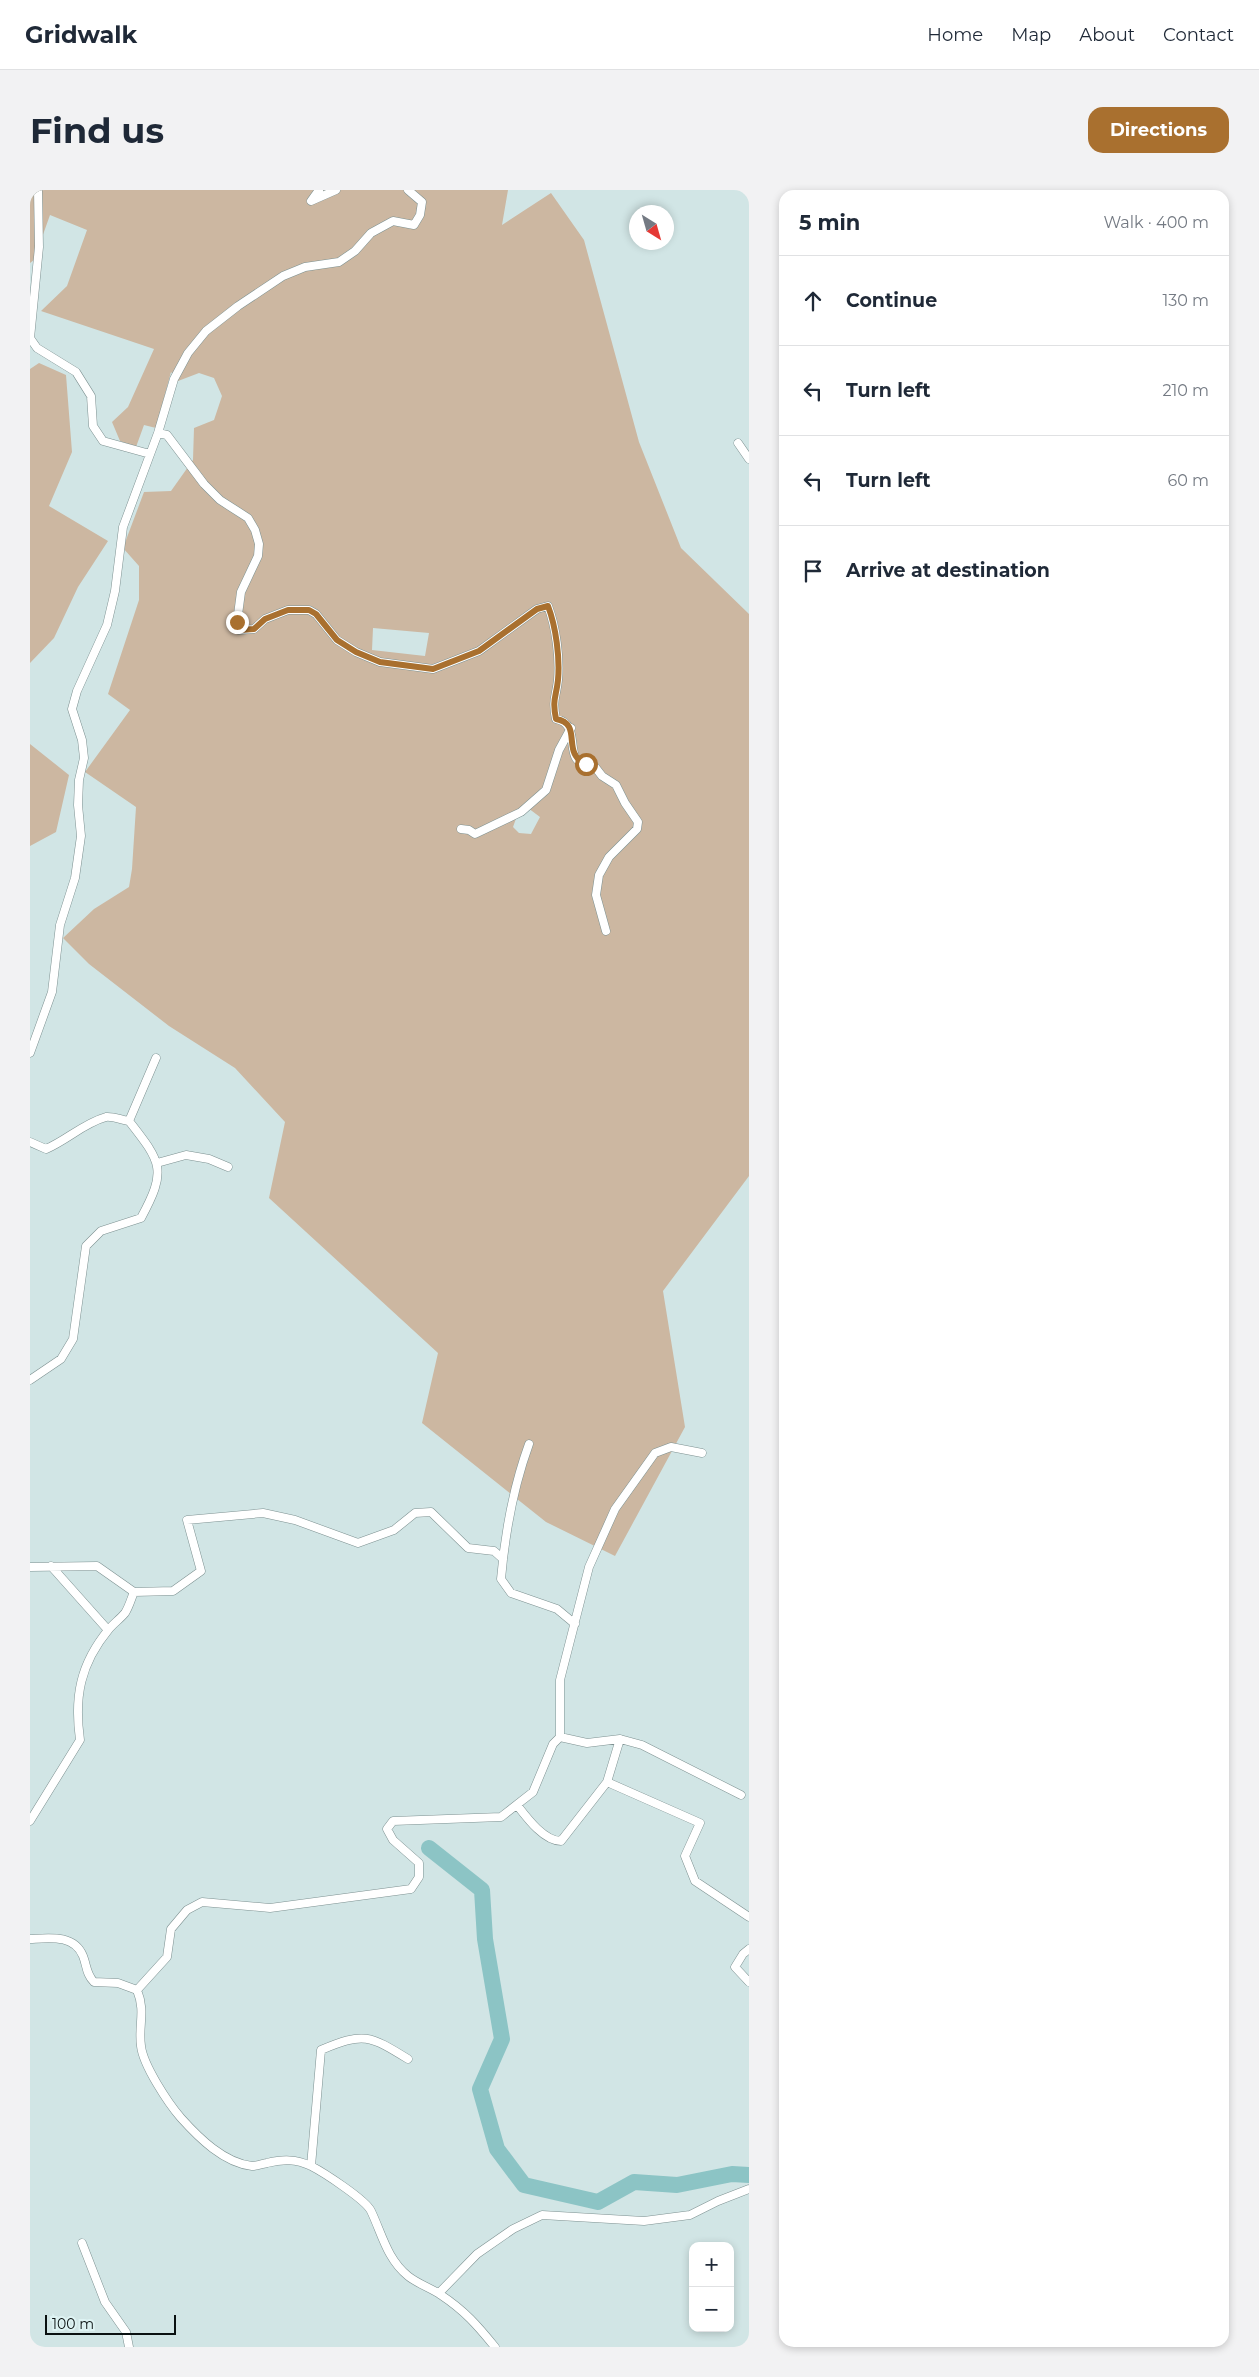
<!DOCTYPE html>
<meta charset="utf-8">
<style>
:root{--surface:#fff;--page:#f2f2f3;--text:#1f2937;--muted:#747a83;--line:#e0e1e3;--accent:#a9702f}
body{margin:0;font-family:Montserrat,sans-serif;background:var(--page);color:var(--text)}
.controls{position:absolute;right:15px;bottom:15px;display:grid;overflow:hidden;border-radius:10px;box-shadow:0 2px 8px #0003}
.controls button{width:45px;height:45px;display:grid;place-items:center;padding:0;border:0;border-bottom:1px solid var(--line);background:var(--surface);color:var(--text);font:25px sans-serif}
.compass{position:absolute;left:599px;top:15px;width:45px;height:45px;border-radius:50%;background:var(--surface);box-shadow:0 2px 8px #0003;rotate:143deg}
.scale{position:absolute;left:15px;bottom:12px;width:131px;box-sizing:border-box;padding-left:5px;border:2px solid #0a1111;border-top:0;font-size:14px;line-height:18px;white-space:nowrap;color:#0a1111;-webkit-text-stroke:4px #def3f3;paint-order:stroke}
.stop{position:absolute;width:15px;height:15px;margin:-11px;border:4px solid #a9702f;border-radius:50%;background:#fff}
.stop.end{background:#a9702f;border-color:#fff;box-shadow:0 1px 5px #0008}
.list{margin:0;padding:0;list-style:none}
h2{display:flex;justify-content:space-between;align-items:center;height:65px;margin:0;padding:0 20px;font-size:21px}
h2 small{font-size:16px;font-weight:400;color:var(--muted)}
.list li{display:grid;grid-template-columns:32px 1fr auto;gap:15px;align-items:center;box-sizing:border-box;height:90px;padding:0 20px;border-top:1px solid var(--line)}
.list b{display:block;font-size:19px;white-space:nowrap}
.list em{font-size:16px;font-style:normal;color:var(--muted)}
.icon{flex:none;width:28px;height:28px;fill:none;stroke:currentColor;stroke-width:2;stroke-linecap:round;stroke-linejoin:round}
.map{position:relative;flex:none;width:719px;height:2157px;overflow:hidden;border-radius:15px}
header{display:flex;align-items:center;gap:30px;box-sizing:border-box;height:70px;padding:0 25px;background:var(--surface);border-bottom:1px solid var(--line)}
header strong{font-size:24px}
nav{display:flex;gap:28px;margin-inline-start:auto;font-size:18px}
.intro{display:flex;align-items:center;justify-content:space-between;box-sizing:border-box;height:120px;padding:0 30px}
h1{margin:0;font-size:35px}
.button{padding:12px 22px;border-radius:15px;background:var(--accent);color:#fff;font-size:18px;font-weight:700}
main{display:flex;gap:30px;padding:0 30px}
aside{flex:1;background:var(--surface);border-radius:15px;box-shadow:0 2px 8px #0003}
.map>svg:first-child{display:block}
.green{fill:#ccb7a1;fill-rule:evenodd}
.lines{fill:none;stroke-linecap:round;stroke-linejoin:round}
.river{stroke:#8cc4c5;stroke-width:16}
.minor-casing{stroke:#7d9191;stroke-width:9}
.minor{stroke:#fff;stroke-width:8}
.route{stroke:#a9702f;stroke-width:6}
</style>
<header>
<strong>Gridwalk</strong>
<nav><a>Home</a><a>Map</a><a>About</a><a>Contact</a></nav>
</header>
<div class="intro"><h1>Find us</h1><a class="button">Directions</a></div>
<main>
<div class="map">
<svg width="719" height="2157" viewBox="0 0 719 2157">
<rect width="100%" height="100%" fill="#d1e5e5"/>
<path class="green" d="M 0,0 L 478,0 L 472,35 L 521,3 L 554,50 L 609,252 L 651,358 L 719,424 L 719,986 L 633,1101 L 655,1237 L 585,1366 L 516,1332 L 392,1233 L 408,1163 L 239,1008 L 255,932 L 205,878 L 139,836 L 59,774 L 33,748 L 64,719 L 99,697 L 102,679 L 106,617 L 55,582 L 100,520 L 78,504 L 109,410 L 109,376 L 93,358 L 114,302 L 141,301 L 163,270 L 164,238 L 184,230 L 192,206 L 184,188 L 169,183 L 148,191 L 141,182 L 126,238 L 114,235 L 106,257 L 90,251 L 82,232 L 98,217 L 124,159 L 11,121 L 37,96 L 57,40 L 20,25 L 4,70 L 0,73 ZM 343,438 L 399,443 L 395,466 L 342,460 ZM 498,618 L 510,627 L 501,644 L 489,643 L 483,637 L 489,620 Z
M 9,173 L 36,185 L 42,262 L 19,316 L 78,351 L 48,397 L 24,448 L 0,473 L 0,179 Z
M 0,554 L 39,585 L 26,642 L 0,656 Z"/>
<g class="lines">
<path class="river" d="M 399,1658 L 452,1700 L 455,1749 L 472,1849 L 450,1899 L 467,1959 L 494,1995 L 568,2012 L 604,1992 L 647,1995 L 702,1984 L 719,1985"/>
<defs>
<path id="minor" d="M 8,0 L 9,57 L 0,148 L 7,158 L 46,182 L 61,206 L 63,236 L 73,251 L 120,264
M 289,0 L 281,11 L 306,0
M 128,243 L 137,245 L 174,294 L 190,310 L 218,328 L 225,340 L 229,354 L 228,366 L 211,402 L 207,432 L 209,440 L 224,439 L 235,429 L 258,420 L 279,420 L 286,424 L 307,450 L 326,462 L 350,472 L 403,479 L 449,461 L 507,419 L 518,416 C 526,437 530,468 528,490 C 526,508 522,509 526,529 C 555,534 529,578 562,573 L 572,586 L 586,595 L 595,613 L 608,632 L 607,639 L 579,667 L 569,685 L 566,705 L 576,741
M 708,253 L 719,269
M 431,639 L 439,640 L 445,644 L 491,622 L 516,600 L 529,560 L 541,538
M 0,863 L 22,802 L 30,735 L 45,688 L 51,646 L 48,615 L 49,590 L 54,568 L 52,550 L 42,519 L 47,501 L 77,435 L 85,401 L 93,337 L 128,243 L 144,189 L 158,163 L 176,141 L 208,116 L 253,86 L 275,77 L 309,72 L 325,61 L 341,43 L 363,31 L 384,35 L 390,25 L 392,12 L 378,0
M 99,931 L 126,868
M 0,952 L 16,959 C 37,950 54,933 76,927 C 82,926 92,930 99,931 C 132,973 137,980 111,1028 L 71,1041 L 56,1056 L 43,1149 L 31,1169 L 0,1190
M 127,973 L 156,965 L 179,969 L 198,977
M 499,1254 C 483,1298 475,1343 471,1389 L 481,1403 L 527,1419 L 545,1434
M 21,1376 L 78,1440
M 0,1377 L 67,1376 L 104,1402 C 101,1409 99,1417 95,1423 C 90,1429 83,1434 79,1439 C 50,1474 44,1507 50,1550 L 0,1631
M 104,1402 L 143,1401 L 171,1381 L 157,1330 L 233,1323 L 265,1330 L 328,1353 L 364,1340 L 385,1323 L 401,1322 L 438,1358 L 464,1361 L 473,1369
M 530,1547 L 530,1490 L 559,1377 L 585,1319 L 625,1263 L 641,1257 L 672,1263
M 590,1549 L 612,1555 L 711,1605
M 487,1615 C 497,1628 514,1651 531,1651 L 577,1592
M 0,1749 C 19,1748 44,1744 53,1766 C 57,1776 56,1784 64,1792 L 88,1793 L 107,1800 C 116,1822 108,1835 111,1856 C 113,1875 138,1913 151,1928 C 169,1948 194,1973 222,1976 C 227,1976 232,1974 237,1973 C 253,1969 266,1969 281,1976 C 293,1982 336,2010 341,2021 C 352,2044 357,2069 378,2086 C 388,2094 401,2098 411,2105 C 435,2121 447,2135 465,2157
M 719,1759 L 713,1764 L 705,1777 L 719,1792
M 107,1800 L 137,1767 L 141,1739 L 157,1720 L 172,1712 L 240,1718 L 381,1699 L 389,1687 L 389,1673 L 363,1650 L 357,1639 L 363,1631 L 471,1627 L 503,1602 L 523,1554 L 530,1547 L 557,1553 L 590,1549 L 577,1592 L 670,1633 L 655,1666 L 665,1691 L 719,1727
M 281,1976 L 291,1860 C 334,1842 339,1845 378,1869
M 52,2053 L 75,2112 L 96,2142 L 99,2157
M 409,2103 L 447,2064 L 483,2039 L 512,2025 L 614,2031 L 660,2025 L 688,2011 L 719,1999"/>
</defs>
<use href="#minor" class="minor-casing"/>
<use href="#minor" class="minor"/>
</g>
<g class="lines">
<path class="route" d="M 207,432 L 209,440 L 224,439 L 235,429 L 258,420 L 279,420 L 286,424 L 307,450 L 326,462 L 350,472 L 403,479 L 449,461 L 507,419 L 518,416 C 526,437 530,468 528,490 C 526,508 522,509 526,529 C 554,534 530,563 556,574"/>
</g>
</svg>
<div class="controls">
<button>+</button>
<button>−</button>
</div>
<svg class="compass" viewBox="-18 -18 36 36"><path d="M0-13l5 13h-10z" fill="#e53935"/><path d="M0 13l5-13h-10z" fill="#747a83"/></svg>
<div class="scale">100 m</div>
<div class="stop" style="left:556px;top:574px"></div>
<div class="stop end" style="left:207px;top:432px"></div>
</div>
<aside>
<h2>5 min<small>Walk · 400 m</small></h2>
<ul class="list">
<li><svg class="icon" aria-label="ahead" viewBox="0 0 24 24"><path d="M12 20V5M6 11l6-6 6 6"/></svg><div><b>Continue</b></div><em>130 m</em></li>
<li><svg class="icon" aria-label="left" viewBox="0 0 24 24"><path d="M17 20v-9H6M10 6l-5 5 5 5"/></svg><div><b>Turn left</b></div><em>210 m</em></li>
<li><svg class="icon" aria-label="left" viewBox="0 0 24 24"><path d="M17 20v-9H6M10 6l-5 5 5 5"/></svg><div><b>Turn left</b></div><em>60 m</em></li>
<li><svg class="icon" aria-label="arrive" viewBox="0 0 24 24"><path d="M6 21V4h12l-3 4 3 4H6"/></svg><div><b>Arrive at destination</b></div></li>
</ul>
</aside>
</main>
